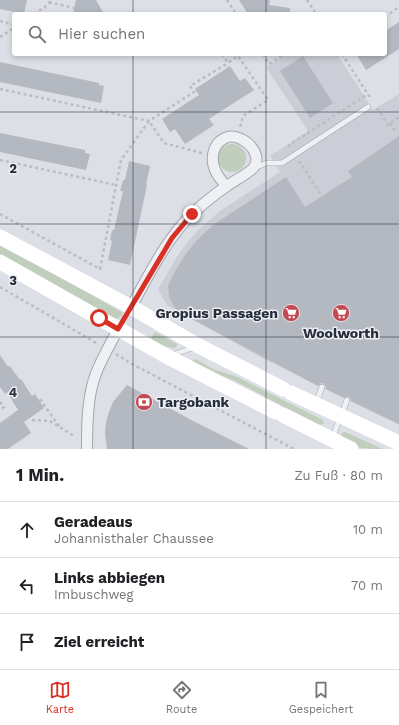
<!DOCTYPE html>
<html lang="de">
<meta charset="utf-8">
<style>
:root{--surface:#fff;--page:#f2f2f2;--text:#202124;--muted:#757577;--line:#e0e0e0;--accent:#d93025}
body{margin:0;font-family:"Work Sans",sans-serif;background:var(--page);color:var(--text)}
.stop{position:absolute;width:12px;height:12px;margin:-9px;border:3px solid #d93025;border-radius:50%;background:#fff}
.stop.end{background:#d93025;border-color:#fff;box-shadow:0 1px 4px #0008}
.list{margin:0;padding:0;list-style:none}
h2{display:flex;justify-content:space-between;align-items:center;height:52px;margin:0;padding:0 16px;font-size:17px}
h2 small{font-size:13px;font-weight:400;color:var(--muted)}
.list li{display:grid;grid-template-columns:26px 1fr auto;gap:12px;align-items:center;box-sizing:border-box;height:56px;padding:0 16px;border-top:1px solid var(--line)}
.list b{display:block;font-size:15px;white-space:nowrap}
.list p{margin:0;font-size:13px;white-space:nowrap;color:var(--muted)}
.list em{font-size:13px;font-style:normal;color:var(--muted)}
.icon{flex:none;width:22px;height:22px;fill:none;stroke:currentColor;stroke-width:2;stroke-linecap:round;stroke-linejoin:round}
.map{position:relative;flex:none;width:399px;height:449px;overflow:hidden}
.search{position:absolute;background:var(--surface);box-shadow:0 2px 6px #0003;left:12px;right:12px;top:12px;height:44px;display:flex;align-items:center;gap:10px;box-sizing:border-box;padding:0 14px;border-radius:4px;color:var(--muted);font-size:15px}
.sheet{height:220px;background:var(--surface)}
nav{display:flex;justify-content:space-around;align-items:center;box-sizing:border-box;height:56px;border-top:1px solid var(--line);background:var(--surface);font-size:11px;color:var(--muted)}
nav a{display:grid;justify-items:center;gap:2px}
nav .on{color:var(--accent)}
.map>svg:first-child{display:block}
.built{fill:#cbced6}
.green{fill:#c1cebe}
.building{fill:#b4b8c1}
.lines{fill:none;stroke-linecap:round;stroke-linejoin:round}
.service-casing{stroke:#a2a6ae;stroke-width:6}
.minor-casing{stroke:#a2a6ae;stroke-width:12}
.path{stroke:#bbbdc4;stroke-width:2.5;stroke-dasharray:3 3;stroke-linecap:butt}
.service{stroke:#eff0f4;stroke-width:5}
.minor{stroke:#eff0f4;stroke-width:10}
.secondary{stroke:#fff;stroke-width:15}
.route{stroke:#d93025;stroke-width:5}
.grid{fill:none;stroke:#272d3a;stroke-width:1;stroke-opacity:0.55}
.labels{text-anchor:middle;stroke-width:3;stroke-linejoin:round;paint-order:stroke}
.poi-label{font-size:14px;font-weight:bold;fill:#272d3a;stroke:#ebeef3;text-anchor:end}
.grid-label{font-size:13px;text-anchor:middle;font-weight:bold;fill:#272d3a;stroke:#ebeef3;stroke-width:3;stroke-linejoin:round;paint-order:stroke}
</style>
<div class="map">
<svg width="399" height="449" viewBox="0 0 399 449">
<rect width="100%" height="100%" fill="#dcdfe5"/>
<path class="built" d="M 286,54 L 337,54 L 373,110 L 399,94 L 399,425 L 266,360 L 167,305 L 158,289 L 177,257 L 186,244 L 199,229 L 220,211 L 280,172 L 270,156 L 308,131 L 266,67 Z"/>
<path class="green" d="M218 158a14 14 0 1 1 28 0a14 14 0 1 1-28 0Z
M 0,243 L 123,313 C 121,318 118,319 114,318 L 0,255 Z
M 155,332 L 177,344 L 177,346 L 174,348 L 160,345 L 150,340 Z
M 196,359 L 213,369 L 235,376 L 323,420 L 324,424 L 319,425 L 233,380 L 212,373 L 192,362 L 193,360 Z
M 343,432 L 345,432 L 383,449 C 366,449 351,449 340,436 Z"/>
<path class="building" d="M 0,0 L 27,0 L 24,14 L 0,9 Z
M 76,0 L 96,0 L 104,14 L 73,14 Z
M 239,0 L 270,0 L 269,5 L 290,8 L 290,14 L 248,14 Z
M 399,22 L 399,49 L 366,70 L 356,54 L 385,54 L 385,31 Z
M 303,56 L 333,103 L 310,118 L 280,71 Z
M 0,62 L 99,83 L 99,85 L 104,86 L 101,103 L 0,82 Z
M 230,66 L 240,81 L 245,78 L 254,90 L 209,119 L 214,125 L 185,144 L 175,129 L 170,132 L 162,119 L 199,95 L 195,89 Z
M 0,133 L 85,150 L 85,153 L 90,154 L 86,170 L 0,152 Z
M 399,136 L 399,424 L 351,401 L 349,396 L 344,398 L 326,389 L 326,386 L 324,383 L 321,383 L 318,386 L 290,371 L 188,317 L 177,310 L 174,306 L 169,297 L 168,286 L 173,275 L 185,255 L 197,240 L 213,225 L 286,177 L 305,207 L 352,177 L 348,171 Z
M 129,161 L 150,166 L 146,185 L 147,185 L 130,265 L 108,260 L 112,241 L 110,240 L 112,230 L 114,230 L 123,191 L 120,191 L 123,180 L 125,180 Z
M 0,355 L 8,367 L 10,366 L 20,380 L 21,379 L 32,396 L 35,394 L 44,408 L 24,422 L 31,433 L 8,449 L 0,449 L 0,423 L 18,410 L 7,392 L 5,394 L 0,387 Z
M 127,385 L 195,422 L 249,449 L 107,449 L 105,433 L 106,422 L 109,412 L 113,402 Z"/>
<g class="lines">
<defs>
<path id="service" d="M 254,168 L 267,163 L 282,163 L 368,107
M 172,355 L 195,347
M 316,403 L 322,387
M 332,439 L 347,400"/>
<path id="minor" d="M 131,307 C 149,275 166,239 193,213 C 204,203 215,194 227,186 C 232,182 251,172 254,167 C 264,152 240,131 225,138 C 212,144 210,160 216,172 C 218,177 223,182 226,186
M 87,449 C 87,429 87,410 91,391 C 95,369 108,349 118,329"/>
</defs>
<use href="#service" class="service-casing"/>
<use href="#minor" class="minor-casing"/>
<path class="path" d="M 227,0 L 236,14
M 307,0 L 316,14
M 49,2 L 74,8
M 34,14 L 49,4 L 50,0
M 385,17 L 399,7
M 0,21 L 14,25
M 0,37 L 14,28
M 222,54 L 228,63 L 238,56 L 268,100 L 243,116 L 240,127
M 263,54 L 269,64 L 284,54
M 342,54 L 371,99
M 0,89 L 149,121 L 194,92 L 190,86 L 228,63
M 377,108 L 388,125 L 399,117
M 390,123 L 396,133
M 290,147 L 289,145 L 368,94
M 0,160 L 116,185
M 299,161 L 322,196
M 0,214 L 100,269 L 121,160 L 149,121 L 164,143 L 202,153
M 0,287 L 98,344
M 116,354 L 132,364 L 294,449
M 40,399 L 59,426
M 0,402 L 4,407 L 0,410
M 32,420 L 50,421 L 74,436"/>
<use href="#service" class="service"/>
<use href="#minor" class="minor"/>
<path class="secondary" d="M 0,237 L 131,307 L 197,345 L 283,389
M 0,262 L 168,357 L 276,412
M 291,393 L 399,443
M 283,415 L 351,449"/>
</g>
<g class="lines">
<path class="route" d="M 99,318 L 118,329 L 172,238 L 192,214"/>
</g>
<path class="grid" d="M 133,0 L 133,14M 266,0 L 266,14M 133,54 L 133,449M 266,54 L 266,449M 0,112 L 399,112M 0,224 L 399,224M 0,337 L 399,337"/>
<defs>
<symbol id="supermarket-disc" viewBox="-11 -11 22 22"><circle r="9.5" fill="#c34954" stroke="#ebeef3"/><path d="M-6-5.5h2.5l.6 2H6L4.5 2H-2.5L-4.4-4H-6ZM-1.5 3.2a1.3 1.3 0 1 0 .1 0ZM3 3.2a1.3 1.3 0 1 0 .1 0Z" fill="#fff"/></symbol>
<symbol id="bank-disc" viewBox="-11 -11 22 22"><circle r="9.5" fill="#c34954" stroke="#ebeef3"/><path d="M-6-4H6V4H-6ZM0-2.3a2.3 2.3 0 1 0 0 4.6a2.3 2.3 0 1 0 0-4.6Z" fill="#fff"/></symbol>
</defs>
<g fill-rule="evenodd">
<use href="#supermarket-disc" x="281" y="303" width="20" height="20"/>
<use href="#supermarket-disc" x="331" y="303" width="20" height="20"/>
<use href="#bank-disc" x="134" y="392" width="20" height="20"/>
</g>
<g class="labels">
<g class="poi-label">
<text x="278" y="318">Gropius Passagen</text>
<text x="341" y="338" text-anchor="middle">Woolworth</text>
<text x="157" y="407" text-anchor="start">Targobank</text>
</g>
</g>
<g class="grid-label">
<text x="13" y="173">2</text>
<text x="13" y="285">3</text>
<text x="13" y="397">4</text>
</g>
</svg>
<div class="stop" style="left:99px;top:318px"></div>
<div class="stop end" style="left:192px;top:214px"></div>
<div class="search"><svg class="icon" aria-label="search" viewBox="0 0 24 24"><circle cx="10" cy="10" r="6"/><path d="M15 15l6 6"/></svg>Hier suchen</div>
</div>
<section class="sheet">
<h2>1 Min.<small>Zu Fuß · 80 m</small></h2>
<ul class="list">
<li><svg class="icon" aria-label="ahead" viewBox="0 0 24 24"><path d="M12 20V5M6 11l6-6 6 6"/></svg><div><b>Geradeaus</b><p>Johannisthaler Chaussee</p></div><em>10 m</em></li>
<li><svg class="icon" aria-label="left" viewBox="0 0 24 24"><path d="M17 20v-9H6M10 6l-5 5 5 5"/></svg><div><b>Links abbiegen</b><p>Imbuschweg</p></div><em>70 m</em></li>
<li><svg class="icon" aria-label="arrive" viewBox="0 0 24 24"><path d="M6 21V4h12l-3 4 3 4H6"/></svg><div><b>Ziel erreicht</b></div></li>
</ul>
</section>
<nav>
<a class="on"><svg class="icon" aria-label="map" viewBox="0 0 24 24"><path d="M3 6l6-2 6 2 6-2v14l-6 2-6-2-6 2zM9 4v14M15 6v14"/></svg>Karte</a>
<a><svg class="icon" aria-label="directions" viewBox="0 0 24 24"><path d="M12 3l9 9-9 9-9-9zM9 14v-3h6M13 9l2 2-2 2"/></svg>Route</a>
<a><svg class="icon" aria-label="saved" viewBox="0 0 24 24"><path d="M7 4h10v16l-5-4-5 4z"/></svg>Gespeichert</a>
</nav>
